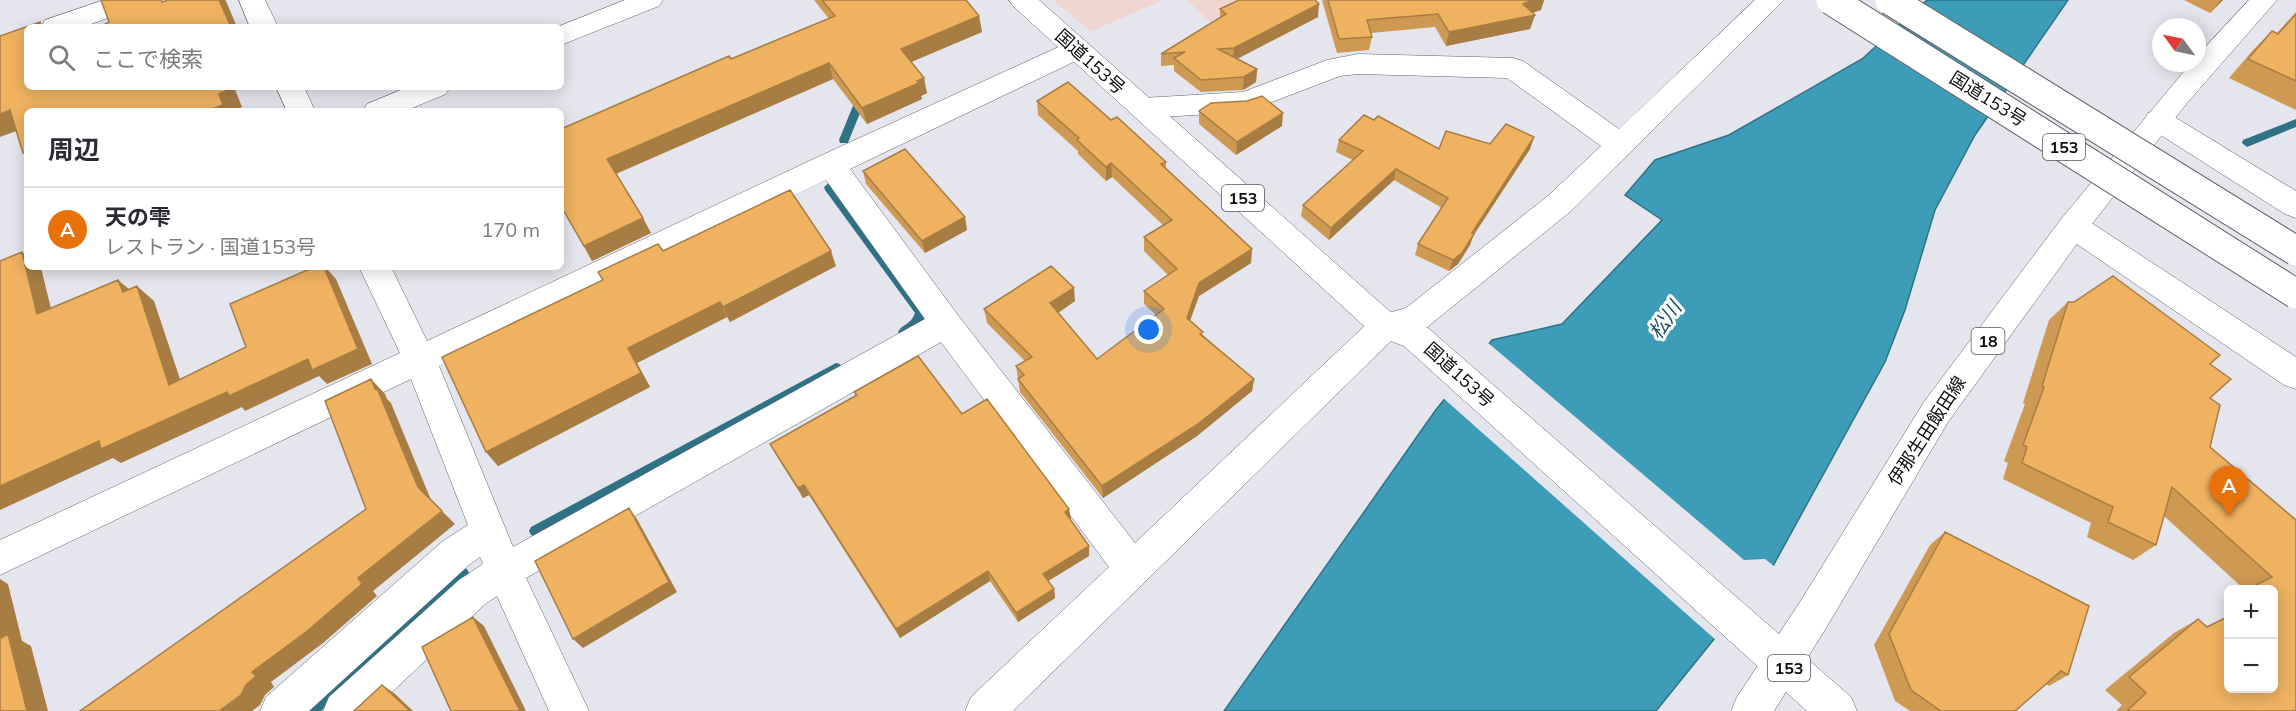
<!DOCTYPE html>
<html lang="ja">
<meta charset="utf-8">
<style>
:root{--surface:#fff;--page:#f7f7f7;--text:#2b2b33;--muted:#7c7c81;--line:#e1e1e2;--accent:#b45309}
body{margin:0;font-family:Mulish,"Noto Sans JP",sans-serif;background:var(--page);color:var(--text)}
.controls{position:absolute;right:18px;bottom:18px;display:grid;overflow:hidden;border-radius:9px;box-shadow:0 3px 15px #0003}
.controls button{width:54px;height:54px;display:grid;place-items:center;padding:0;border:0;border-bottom:2px solid var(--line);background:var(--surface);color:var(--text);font:30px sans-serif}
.compass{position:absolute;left:2152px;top:18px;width:54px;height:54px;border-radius:50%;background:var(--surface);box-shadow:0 3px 15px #0003;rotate:303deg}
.you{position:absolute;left:1149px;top:330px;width:21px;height:21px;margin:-15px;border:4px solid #fff;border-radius:50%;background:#1a73e8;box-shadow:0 0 0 9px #1a73e833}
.badge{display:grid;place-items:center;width:39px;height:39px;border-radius:50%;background:var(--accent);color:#fff;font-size:20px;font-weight:700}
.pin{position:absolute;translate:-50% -50px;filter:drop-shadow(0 2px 3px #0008)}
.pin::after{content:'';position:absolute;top:32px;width:21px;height:18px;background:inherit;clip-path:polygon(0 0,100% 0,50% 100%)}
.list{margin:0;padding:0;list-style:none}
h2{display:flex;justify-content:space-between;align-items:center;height:78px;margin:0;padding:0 24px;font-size:26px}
h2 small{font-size:20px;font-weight:400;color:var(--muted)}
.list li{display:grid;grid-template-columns:39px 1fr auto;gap:18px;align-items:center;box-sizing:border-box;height:84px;padding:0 24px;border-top:2px solid var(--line)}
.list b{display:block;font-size:22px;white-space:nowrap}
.list p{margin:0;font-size:20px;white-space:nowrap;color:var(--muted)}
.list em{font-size:20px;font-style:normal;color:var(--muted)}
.icon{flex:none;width:33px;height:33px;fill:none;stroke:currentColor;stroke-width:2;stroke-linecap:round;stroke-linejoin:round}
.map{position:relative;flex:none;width:2296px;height:711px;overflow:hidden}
.search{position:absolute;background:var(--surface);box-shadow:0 3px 15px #0003;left:24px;top:24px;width:540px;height:66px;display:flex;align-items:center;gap:15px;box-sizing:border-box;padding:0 21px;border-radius:9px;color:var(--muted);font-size:22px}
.panel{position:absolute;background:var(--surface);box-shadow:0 3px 15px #0003;left:24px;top:108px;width:540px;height:162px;border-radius:9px}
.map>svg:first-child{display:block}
.commercial{fill:#efd6d0}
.water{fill:#3d9db8;stroke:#2f7286;stroke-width:1.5}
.pier{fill:#e5e5ed}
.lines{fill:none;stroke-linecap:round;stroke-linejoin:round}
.stream{fill:#2f7286;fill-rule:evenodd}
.minor-casing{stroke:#616269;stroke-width:1}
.major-casing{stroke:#616269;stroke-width:1}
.highway-casing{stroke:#616269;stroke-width:1}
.minor{fill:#fff;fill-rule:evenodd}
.major{fill:#fff;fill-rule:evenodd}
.highway{fill:#fff;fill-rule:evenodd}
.highway-bridge-casing{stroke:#616269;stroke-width:31;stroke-linecap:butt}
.highway-bridge{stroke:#fff;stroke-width:29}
.wall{fill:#cd9953}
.shaded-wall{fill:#a77d44}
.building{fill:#eeb261;stroke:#a77d44;stroke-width:1.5}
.labels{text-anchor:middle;stroke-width:6;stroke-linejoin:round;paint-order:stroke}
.shield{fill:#fff;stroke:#565658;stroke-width:1.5}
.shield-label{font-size:16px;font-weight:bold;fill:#0e0e11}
.street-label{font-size:18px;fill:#0e0e11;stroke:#fff}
.water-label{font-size:20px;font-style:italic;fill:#1a505f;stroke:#fff}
</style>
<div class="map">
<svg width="2296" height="711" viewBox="0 0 2296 711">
<rect width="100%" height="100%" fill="#e5e5ed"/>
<path class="commercial" d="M 1054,0 L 1163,0 L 1090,32 Z
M 1187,0 L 1253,0 L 1210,22 Z"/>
<path class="water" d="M 1927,0 L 2068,0 L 1975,135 L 1935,210 L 1905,310 L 1885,362 L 1773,566 L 1656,711 L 1224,711 L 1435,411 L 1492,340 L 1562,324 L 1662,220 L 1625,195 L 1655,160 L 1729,135 L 1862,59 Z"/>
<path class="pier" d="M 1487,342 L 1744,560 L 1765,559 L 1775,567 L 1717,641 L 1442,397 Z"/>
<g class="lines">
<path class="stream" d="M 862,92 L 867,96 L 849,140 L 848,143 L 840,143 L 839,140 L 857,96 Z
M 2296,119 L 2296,127 L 2247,147 L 2242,143 L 2243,140 Z
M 829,183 L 833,184 L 925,309 L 927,312 C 922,325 916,338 900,335 L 898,332 C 903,323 910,326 915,313 L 825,190 L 824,187 Z
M 836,363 L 840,364 L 842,368 L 840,372 L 541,535 L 536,537 L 531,535 L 529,531 L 531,527 Z
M 462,567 L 467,569 L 469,573 L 467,577 L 321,711 L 304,711 L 306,706 L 457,569 Z"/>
<defs>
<path id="minor" d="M 104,0 L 145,0 L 141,6 L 83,27 L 41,27 L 45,20 Z
M 239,0 L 265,0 L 278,27 L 250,27 Z
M 625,0 L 663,0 L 659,6 L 561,45 L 561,27 L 557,27 Z
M 1755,0 L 1784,0 L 1571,211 L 1426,328 L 1395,337 L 1013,711 L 965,711 L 971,697 L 1109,567 L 941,342 L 526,578 L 589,711 L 549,711 L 497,596 L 485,604 L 372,711 L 323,711 L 329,697 L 459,580 L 483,564 L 480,557 L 469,565 L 309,711 L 260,711 L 266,697 L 443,541 L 468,525 L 411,379 L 0,575 L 0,540 L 400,353 L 359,267 L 391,267 L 427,341 L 820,156 L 1076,39 L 1086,42 L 1090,49 L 1086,56 L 850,169 L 957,314 L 1135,543 L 1374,317 L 1406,308 L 1549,195 L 1601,146 L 1507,78 L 1358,74 L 1340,76 L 1246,112 L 1143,118 L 1133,115 L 1129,108 L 1133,101 L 1143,98 L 1243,92 L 1327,60 L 1358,54 L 1513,58 L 1523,61 L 1619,129 ZM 826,180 L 925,319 L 513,547 L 439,366 Z
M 276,87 L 304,87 L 315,111 L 287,111 Z
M 408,87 L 450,87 L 446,94 L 405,111 L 363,111 L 367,104 Z
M 2158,110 L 2168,113 L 2296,191 L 2296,218 L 2285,214 L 2148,127 L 2144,120 L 2148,113 Z
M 2073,214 L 2084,218 L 2296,357 L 2296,389 L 2284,385 L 2062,234 L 2058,226 L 2062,218 Z"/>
<path id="major" d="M 2249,0 L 2277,0 L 2187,103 L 2084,234 L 1948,422 L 1826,628 L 1774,711 L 1731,711 L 1737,697 L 1800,602 L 1924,402 L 2062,218 L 2191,63 L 2197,63 L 2197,56 Z"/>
<path id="highway" d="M 1009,0 L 1039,0 L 1396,317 L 1428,328 L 1851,697 L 1857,711 L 1807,711 L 1404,346 L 1374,335 L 1013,6 Z"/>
</defs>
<use href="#minor" class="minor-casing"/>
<use href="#major" class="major-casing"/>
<use href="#highway" class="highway-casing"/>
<use href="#minor" class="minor"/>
<use href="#major" class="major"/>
<use href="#highway" class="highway"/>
<defs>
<path id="highway-bridge" d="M 1831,0 L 2296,294
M 1890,0 L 2296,251"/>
</defs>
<use href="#highway-bridge" class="highway-bridge-casing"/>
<use href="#highway-bridge" class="highway-bridge"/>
</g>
<path class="wall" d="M 814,0 L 966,0 L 979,16 L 982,32 L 911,62 L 927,93 L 921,96 L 922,99 L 867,124 L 833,79 L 616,174 L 651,233 L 592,261 L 561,206 L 829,19 Z
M 1322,0 L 1544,0 L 1541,10 L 1532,13 L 1535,15 L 1530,29 L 1446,46 L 1435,27 L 1371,33 L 1372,37 L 1369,50 L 1337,53 Z
M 2184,0 L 2223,0 L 2210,13 Z
M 1220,9 L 1318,17 L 1237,59 L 1257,69 L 1256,82 L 1243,90 L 1201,92 L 1174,71 L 1174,65 L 1161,66 L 1161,54 L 1220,18 Z
M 2296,12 L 2296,110 L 2229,78 L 2253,50 L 2272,31 L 2277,33 Z
M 1037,101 L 1111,120 L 1166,162 L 1166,168 L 1252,249 L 1251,263 L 1199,296 L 1190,321 L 1203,335 L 1254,379 L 1252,391 L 1197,436 L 1103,498 L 1020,392 L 1016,366 L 1025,361 L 987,323 L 984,309 L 1075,301 L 1058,313 L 1097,359 L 1156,315 L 1144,304 L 1144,291 L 1168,275 L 1144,251 L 1144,237 L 1163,225 L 1112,177 L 1106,181 L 1078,154 L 1078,151 L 1038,115 Z
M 1199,111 L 1282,126 L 1236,155 L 1199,124 Z
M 1374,120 L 1439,149 L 1490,144 L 1534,137 L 1530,149 L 1473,236 L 1470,245 L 1458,264 L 1449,271 L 1415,255 L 1418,244 L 1442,208 L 1394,180 L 1329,240 L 1301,216 L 1303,205 L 1353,160 L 1336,152 L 1339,140 Z
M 863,171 L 967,230 L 925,253 L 866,184 Z
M 663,251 L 836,266 L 730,322 L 727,317 L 637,363 L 650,387 L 498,466 L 486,452 Z
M 2068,302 L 2210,364 L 2210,447 L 2296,520 L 2296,711 L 2116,711 L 2122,705 L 2105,690 L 2174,633 L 2198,619 L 2229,688 L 2274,590 L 2245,590 L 2164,516 L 2156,545 L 2133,560 L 2087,537 L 2091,523 L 2003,479 L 2008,463 L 2004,461 L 2025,404 L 2023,403 L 2049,320 Z
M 854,392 L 962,414 L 1069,509 L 1070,520 L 1089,556 L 1048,581 L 1054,589 L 1055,598 L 1018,622 L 990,581 L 900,638 L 809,495 L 803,498 L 776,455 L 770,444 L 856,396 Z
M 1945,532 L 2068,675 L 2049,686 L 2046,684 L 2015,711 L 1910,711 L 1895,701 L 1874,645 L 1930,545 Z"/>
<path class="shaded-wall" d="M 219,0 L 225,0 L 226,1 L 237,27 L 231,27 Z
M 1534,0 L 1544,0 L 1541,10 L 1519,17 L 1523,4 Z
M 2221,0 L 2223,0 L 2210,13 Z
M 1319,4 L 1318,17 L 1233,61 L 1234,48 Z
M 1535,15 L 1530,29 L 1446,46 L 1449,32 Z
M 979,16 L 982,32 L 904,65 L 901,49 Z
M 829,63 L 833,79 L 615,174 L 607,159 Z
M 1257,69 L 1256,82 L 1243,90 L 1244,77 Z
M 924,78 L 927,93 L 921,96 L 922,99 L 867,124 L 862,108 Z
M 227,87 L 234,87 L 242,107 L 233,111 L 207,111 L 219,94 Z
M 10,110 L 27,127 L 0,137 L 0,114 Z
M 1283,113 L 1282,126 L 1236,155 L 1237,142 Z
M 1534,137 L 1530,149 L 1473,236 L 1470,245 L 1458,264 L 1449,271 L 1453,260 L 1472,233 Z
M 1111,163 L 1112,177 L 1106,181 L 1106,167 Z
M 1396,169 L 1394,180 L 1329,240 L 1331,228 Z
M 965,217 L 967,230 L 925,253 L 922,241 Z
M 643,218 L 651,233 L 592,261 L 584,246 Z
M 1252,249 L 1251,263 L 1199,296 L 1186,331 L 1187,318 L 1199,283 Z
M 831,251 L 836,266 L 730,322 L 723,307 Z
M 22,252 L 27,256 L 27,267 L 41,268 L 56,329 L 37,314 Z
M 324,267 L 325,267 L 336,279 L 372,364 L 327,384 L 319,376 L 245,411 L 242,407 L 121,463 L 113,458 L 0,510 L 0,486 L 99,441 L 227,392 Z
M 118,280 L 136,295 L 123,292 Z
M 137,286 L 154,301 L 187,400 L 169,385 Z
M 1074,288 L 1075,301 L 1052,317 L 1050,303 Z
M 720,302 L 727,317 L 637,363 L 650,387 L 498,466 L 486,452 L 628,348 Z
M 371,379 L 385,394 L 387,399 L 391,403 L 431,500 L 418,487 Z
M 1254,379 L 1252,391 L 1197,436 L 1103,498 L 1102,486 Z
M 804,485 L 809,495 L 803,498 L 798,488 Z
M 629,508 L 637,519 L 677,592 L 583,648 L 573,639 Z
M 1069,509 L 1071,519 L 1066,522 L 1065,512 Z
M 442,511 L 455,524 L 373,591 L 377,596 L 323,643 L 271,682 L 274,687 L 265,695 L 260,705 L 252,711 L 219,711 L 252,672 L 358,578 Z
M 1089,546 L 1089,556 L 1045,583 L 1043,574 Z
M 988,571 L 990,581 L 900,638 L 896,629 Z
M 0,579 L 8,584 L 22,641 L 31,646 L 48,711 L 27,711 L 0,635 Z
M 1054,589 L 1055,598 L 1018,622 L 1016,613 Z
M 473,617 L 484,626 L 526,711 L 520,711 Z
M 382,685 L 394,693 L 413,711 L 410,711 Z"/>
<path class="building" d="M 101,0 L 161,0 L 162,2 L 168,0 L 219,0 L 231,27 L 100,27 L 109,22 Z
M 822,0 L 966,0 L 979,16 L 901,49 L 924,78 L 917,81 L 919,83 L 862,108 L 829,63 L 607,159 L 643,218 L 584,246 L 561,206 L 561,129 L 729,56 L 731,59 L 835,16 Z
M 1239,0 L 1315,0 L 1319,4 L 1234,48 L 1218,49 L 1257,69 L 1244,77 L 1201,80 L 1174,58 L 1185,52 L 1161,54 L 1226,14 L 1220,9 Z
M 1328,0 L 1534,0 L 1523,4 L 1535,15 L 1449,32 L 1438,14 L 1367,20 L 1372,37 L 1339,39 Z
M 2296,14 L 2296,81 L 2248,59 L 2272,31 L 2278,34 Z
M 40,22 L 41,27 L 27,27 L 27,87 L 227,87 L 228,90 L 219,94 L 223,105 L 207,111 L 27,111 L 27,151 L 23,153 L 10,110 L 0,114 L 0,36 Z
M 1068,82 L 1111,120 L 1117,117 L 1166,162 L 1161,164 L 1252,249 L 1199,283 L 1187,318 L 1203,332 L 1200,334 L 1254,379 L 1198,424 L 1102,486 L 1018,379 L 1024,375 L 1016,366 L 1032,357 L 984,309 L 1051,266 L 1074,288 L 1050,303 L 1097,359 L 1164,309 L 1144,291 L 1177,269 L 1144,237 L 1172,220 L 1111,163 L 1106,167 L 1077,140 L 1079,138 L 1037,101 Z
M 1262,96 L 1283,113 L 1237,142 L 1199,111 L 1211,103 L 1247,101 Z
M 1364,115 L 1374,120 L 1378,116 L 1439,149 L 1446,131 L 1490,144 L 1506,124 L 1534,137 L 1472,233 L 1474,234 L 1462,253 L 1453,260 L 1418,244 L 1448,198 L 1396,169 L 1331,228 L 1303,205 L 1363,151 L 1339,140 Z
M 905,149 L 965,217 L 922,241 L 863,171 Z
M 790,190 L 831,251 L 723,307 L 720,302 L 628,348 L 641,373 L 486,452 L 442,357 L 603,280 L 598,272 L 658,244 L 663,251 Z
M 22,252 L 37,314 L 118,280 L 123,292 L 137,286 L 169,385 L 246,347 L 230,304 L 314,267 L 324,267 L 358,349 L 312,370 L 308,359 L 229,396 L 227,392 L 101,449 L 99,441 L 0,486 L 0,261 Z
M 2113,276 L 2220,355 L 2210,364 L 2231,379 L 2210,398 L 2220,405 L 2210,447 L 2296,520 L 2296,711 L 2127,711 L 2146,693 L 2129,677 L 2198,619 L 2207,627 L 2229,616 L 2229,688 L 2274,688 L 2274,590 L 2258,590 L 2254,586 L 2272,577 L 2172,487 L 2156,545 L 2108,522 L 2113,507 L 2022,463 L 2027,447 L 2023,445 L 2044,387 L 2042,386 L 2068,302 L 2074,302 Z
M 918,356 L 962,414 L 987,399 L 1069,509 L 1065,512 L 1089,546 L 1043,574 L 1054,589 L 1016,613 L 988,571 L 896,629 L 804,485 L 798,488 L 770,444 L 857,395 L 854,392 Z
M 371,379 L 375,389 L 377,388 L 418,487 L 442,511 L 358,578 L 362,584 L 306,632 L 252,672 L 256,676 L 246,685 L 241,695 L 219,711 L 80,711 L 366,509 L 325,401 Z
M 629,508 L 669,582 L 573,639 L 535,561 Z
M 1945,532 L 2089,606 L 2068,675 L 2061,671 L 2015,711 L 1941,711 L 1911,690 L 1889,634 Z
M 473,617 L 520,711 L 451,711 L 422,647 Z
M 8,634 L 27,711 L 0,711 L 0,635 L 1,638 Z
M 382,685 L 410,711 L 354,711 Z"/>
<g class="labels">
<g class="shield">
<rect x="2043" y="134" width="42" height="26" rx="4.5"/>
<rect x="1222" y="185" width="42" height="26" rx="4.5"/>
<rect x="1971.5" y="328" width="33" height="26" rx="4.5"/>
<rect x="1768" y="655" width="42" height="26" rx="4.5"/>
</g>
<g class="shield-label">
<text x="2064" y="153">153</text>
<text x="1243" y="204">153</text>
<text x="1988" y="347">18</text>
<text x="1789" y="674">153</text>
</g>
<g class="street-label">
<text transform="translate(1090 62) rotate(42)" y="6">国道153号</text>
<text transform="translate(1988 99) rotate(32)" y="6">国道153号</text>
<text transform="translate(1459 375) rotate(42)" y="6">国道153号</text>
<text transform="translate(1927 431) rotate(-57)" y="6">伊那生田飯田線</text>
</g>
<g class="water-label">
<text transform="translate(1665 320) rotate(-55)" y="7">松川</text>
</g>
</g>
</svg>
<div class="controls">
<button>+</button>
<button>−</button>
</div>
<svg class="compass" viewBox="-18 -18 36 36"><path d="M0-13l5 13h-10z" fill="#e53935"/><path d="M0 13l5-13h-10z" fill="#7c7c81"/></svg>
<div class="you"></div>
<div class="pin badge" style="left:2229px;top:516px;background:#e8710a">A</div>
<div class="search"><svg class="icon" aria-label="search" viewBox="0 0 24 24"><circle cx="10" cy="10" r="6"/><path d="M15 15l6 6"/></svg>ここで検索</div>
<section class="panel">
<h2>周辺<small></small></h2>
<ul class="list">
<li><span class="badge" style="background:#e8710a">A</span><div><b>天の雫</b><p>レストラン · 国道153号</p></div><em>170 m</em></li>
</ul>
</section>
</div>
